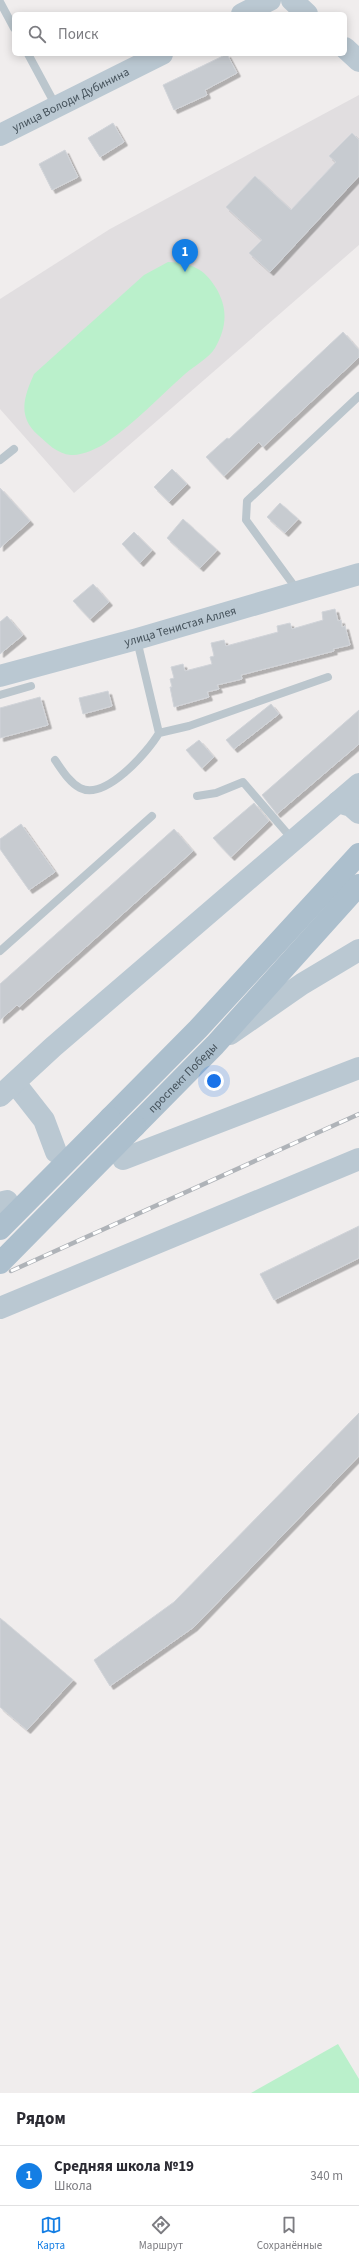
<!DOCTYPE html>
<html lang="ru">
<meta charset="utf-8">
<style>
:root{--surface:#fff;--page:#f7f7f7;--text:#2b2b33;--muted:#7c7c81;--line:#e1e1e2;--accent:#147ee4}
body{margin:0;font-family:"Source Sans 3",sans-serif;background:var(--page);color:var(--text)}
.you{position:absolute;left:214px;top:1081px;width:14px;height:14px;margin:-10px;border:3px solid #fff;border-radius:50%;background:#1a73e8;box-shadow:0 0 0 6px #1a73e833}
.badge{display:grid;place-items:center;width:26px;height:26px;border-radius:50%;background:var(--accent);color:#fff;font-size:13px;font-weight:700}
.pin{position:absolute;translate:-50% -33px;filter:drop-shadow(0 1px 2px #0008)}
.pin::after{content:'';position:absolute;top:21px;width:14px;height:12px;background:inherit;clip-path:polygon(0 0,100% 0,50% 100%)}
.list{margin:0;padding:0;list-style:none}
h2{display:flex;justify-content:space-between;align-items:center;height:52px;margin:0;padding:0 16px;font-size:17px}
h2 small{font-size:13px;font-weight:400;color:var(--muted)}
.list li{display:grid;grid-template-columns:26px 1fr auto;gap:12px;align-items:center;box-sizing:border-box;height:60px;padding:0 16px;border-top:1px solid var(--line)}
.list b{display:block;font-size:15px;white-space:nowrap}
.list p{margin:0;font-size:13px;white-space:nowrap;color:var(--muted)}
.list em{font-size:13px;font-style:normal;color:var(--muted)}
.icon{flex:none;width:22px;height:22px;fill:none;stroke:currentColor;stroke-width:2;stroke-linecap:round;stroke-linejoin:round}
.map{position:relative;flex:none;width:359px;height:2093px;overflow:hidden}
.search{position:absolute;background:var(--surface);box-shadow:0 2px 10px #0003;left:12px;right:12px;top:12px;height:44px;display:flex;align-items:center;gap:10px;box-sizing:border-box;padding:0 14px;border-radius:6px;color:var(--muted);font-size:15px}
.sheet{height:112px;background:var(--surface)}
nav{display:flex;justify-content:space-around;align-items:center;box-sizing:border-box;height:56px;border-top:1px solid var(--line);background:var(--surface);font-size:11px;color:var(--muted)}
nav a{display:grid;justify-items:center;gap:2px}
nav .on{color:var(--accent)}
.map>svg:first-child{display:block}
.education{fill:#e1dee0}
.green{fill:#baf0cb}
.building{fill:#c7cbd0;stroke:#d1d4d9;filter:url(#shadow)}
.lines{fill:none;stroke-linecap:round;stroke-linejoin:round}
.lane{stroke:#bbc6cd;stroke-width:8}
.secondary{stroke:#bac8d2;stroke-width:22}
.primary{stroke:#acbfcd;stroke-width:22}
.rail-casing{stroke:#afb3b8;stroke-width:4.5}
.rail{stroke:#fff;stroke-width:3;stroke-dasharray:9;stroke-linecap:butt}
.primary-bridge{stroke:#acbfcd;stroke-width:22}
.labels{text-anchor:middle;stroke-width:3.5;stroke-linejoin:round;paint-order:stroke}
.street-label{font-size:12px;fill:#45525b;stroke:#fff}
</style>
<div class="map">
<svg width="359" height="2093" viewBox="0 0 359 2093">
<defs>
<filter id="shadow"><feDropShadow dx="3.5" dy="3.5" stdDeviation="0" flood-color="#0004"/></filter>
</defs>
<rect width="100%" height="100%" fill="#f0eded"/>
<path class="education" d="M 359,95 L 359,245 L 74,493 L 0,409 L 0,299 L 110,229 Z"/>
<path class="green" d="M 168,262 C 191,263 204,268 216,288 C 228,308 227,327 215,348 C 209,358 194,366 185,374 C 160,396 135,423 107,442 C 99,448 81,456 71,455 C 57,454 47,443 38,435 C 17,416 24,397 34,374 L 144,275 Z
M 338,2044 L 359,2079 L 359,2093 L 251,2093 Z"/>
<path class="building" d="M 227,54 L 237,73 L 205,90 L 207,95 L 174,110 L 163,85 Z
M 113,123 L 124,142 L 100,157 L 88,138 Z
M 352,133 L 359,140 L 359,176 L 270,272 L 249,253 L 262,240 L 226,207 L 255,176 L 291,210 L 336,162 L 329,156 Z
M 65,150 L 78,177 L 52,190 L 39,164 Z
M 343,332 L 359,350 L 359,357 L 263,447 L 259,442 L 224,476 L 206,457 L 227,438 L 229,439 Z
M 172,469 L 187,484 L 169,502 L 154,487 Z
M 0,488 L 30,521 L 0,548 Z
M 280,503 L 298,519 L 285,533 L 267,517 Z
M 183,519 L 217,550 L 200,568 L 167,538 Z
M 134,532 L 152,550 L 140,563 L 122,544 Z
M 93,584 L 109,602 L 90,619 L 73,601 Z
M 335,609 L 338,621 L 341,620 L 342,627 L 345,626 L 350,645 L 333,649 L 334,651 L 241,675 L 242,679 L 217,685 L 219,689 L 207,692 L 209,697 L 174,707 L 170,687 L 172,687 L 170,679 L 174,678 L 171,667 L 183,664 L 185,671 L 212,664 L 210,657 L 214,656 L 211,643 L 224,640 L 226,646 L 278,632 L 277,626 L 290,623 L 292,629 L 323,620 L 322,612 Z
M 7,616 L 23,635 L 0,654 L 0,622 Z
M 108,691 L 112,706 L 83,714 L 79,698 Z
M 40,697 L 48,725 L 0,738 L 0,708 Z
M 271,704 L 279,714 L 234,749 L 226,740 Z
M 359,710 L 359,744 L 277,814 L 262,795 Z
M 199,740 L 214,757 L 202,768 L 186,750 Z
M 254,803 L 269,821 L 231,857 L 213,838 Z
M 21,824 L 55,872 L 29,890 L 0,849 L 0,839 Z
M 174,829 L 193,851 L 19,1007 L 17,1005 L 0,1020 L 0,984 Z
M 359,1226 L 359,1258 L 274,1300 L 260,1274 Z
M 359,1413 L 359,1456 L 194,1627 L 110,1686 L 94,1660 L 174,1602 Z
M 0,1618 L 73,1680 L 27,1730 L 0,1707 Z"/>
<g class="lines">
<path class="lane" d="M 0,2 L 14,28
M 28,54 L 56,106
M 0,460 L 14,449
M 298,591 L 246,520 L 247,501 L 359,396
M 137,640 L 159,733 L 189,726 L 328,677
M 0,695 L 31,686
M 55,760 C 62,770 69,782 80,788 C 105,801 148,752 159,733
M 197,796 L 216,793 L 243,782 L 293,840
M 0,951 L 152,816"/>
<g class="secondary">
<path d="M 292,0 L 307,14"/>
<path d="M 242,14 L 270,0"/>
<path d="M 345,48 L 359,61"/>
<path id="s1" d="M 0,135 L 162,54"/>
<path id="s2" d="M 0,676 L 137,639 L 359,574"/>
<path d="M 338,802 L 351,806 L 359,813"/>
<path d="M 230,1034 L 302,984 L 359,950"/>
<path d="M 15,1083 L 44,1120 L 56,1152"/>
<path d="M 0,1096 L 53,1047 L 359,784"/>
<path d="M 123,1159 L 359,1068"/>
<path d="M 0,1203 L 7,1201"/>
<path d="M 0,1308 L 359,1159"/>
</g>
<g class="primary">
<path d="M 110,1118 L 198,1029 L 359,854"/>
<path id="s3" d="M 135,1126 L 215,1045 L 359,885"/>
</g>
<defs>
<path id="rail" d="M 11,1271 L 359,1114"/>
</defs>
<use href="#rail" class="rail-casing"/>
<use href="#rail" class="rail"/>
<path class="primary-bridge" d="M 0,1229 L 110,1118
M 0,1263 L 135,1126"/>
</g>
<g class="labels">
<g class="street-label">
<text dy="4" stroke="none"><textPath href="#s1" startOffset="79">улица Володи Дубинина</textPath></text>
<text dy="4" stroke="none"><textPath href="#s2" startOffset="187">улица Тенистая Аллея</textPath></text>
<text dy="4" stroke="none"><textPath href="#s3" startOffset="68">проспект Победы</textPath></text>
</g>
</g>
</svg>
<div class="you"></div>
<div class="pin badge" style="left:185px;top:272px">1</div>
<div class="search"><svg class="icon" aria-label="search" viewBox="0 0 24 24"><circle cx="10" cy="10" r="6"/><path d="M15 15l6 6"/></svg>Поиск</div>
</div>
<section class="sheet">
<h2>Рядом<small></small></h2>
<ul class="list">
<li><span class="badge">1</span><div><b>Средняя школа №19</b><p>Школа</p></div><em>340 m</em></li>
</ul>
</section>
<nav>
<a class="on"><svg class="icon" aria-label="map" viewBox="0 0 24 24"><path d="M3 6l6-2 6 2 6-2v14l-6 2-6-2-6 2zM9 4v14M15 6v14"/></svg>Карта</a>
<a><svg class="icon" aria-label="directions" viewBox="0 0 24 24"><path d="M12 3l9 9-9 9-9-9zM9 14v-3h6M13 9l2 2-2 2"/></svg>Маршрут</a>
<a><svg class="icon" aria-label="saved" viewBox="0 0 24 24"><path d="M7 4h10v16l-5-4-5 4z"/></svg>Сохранённые</a>
</nav>
